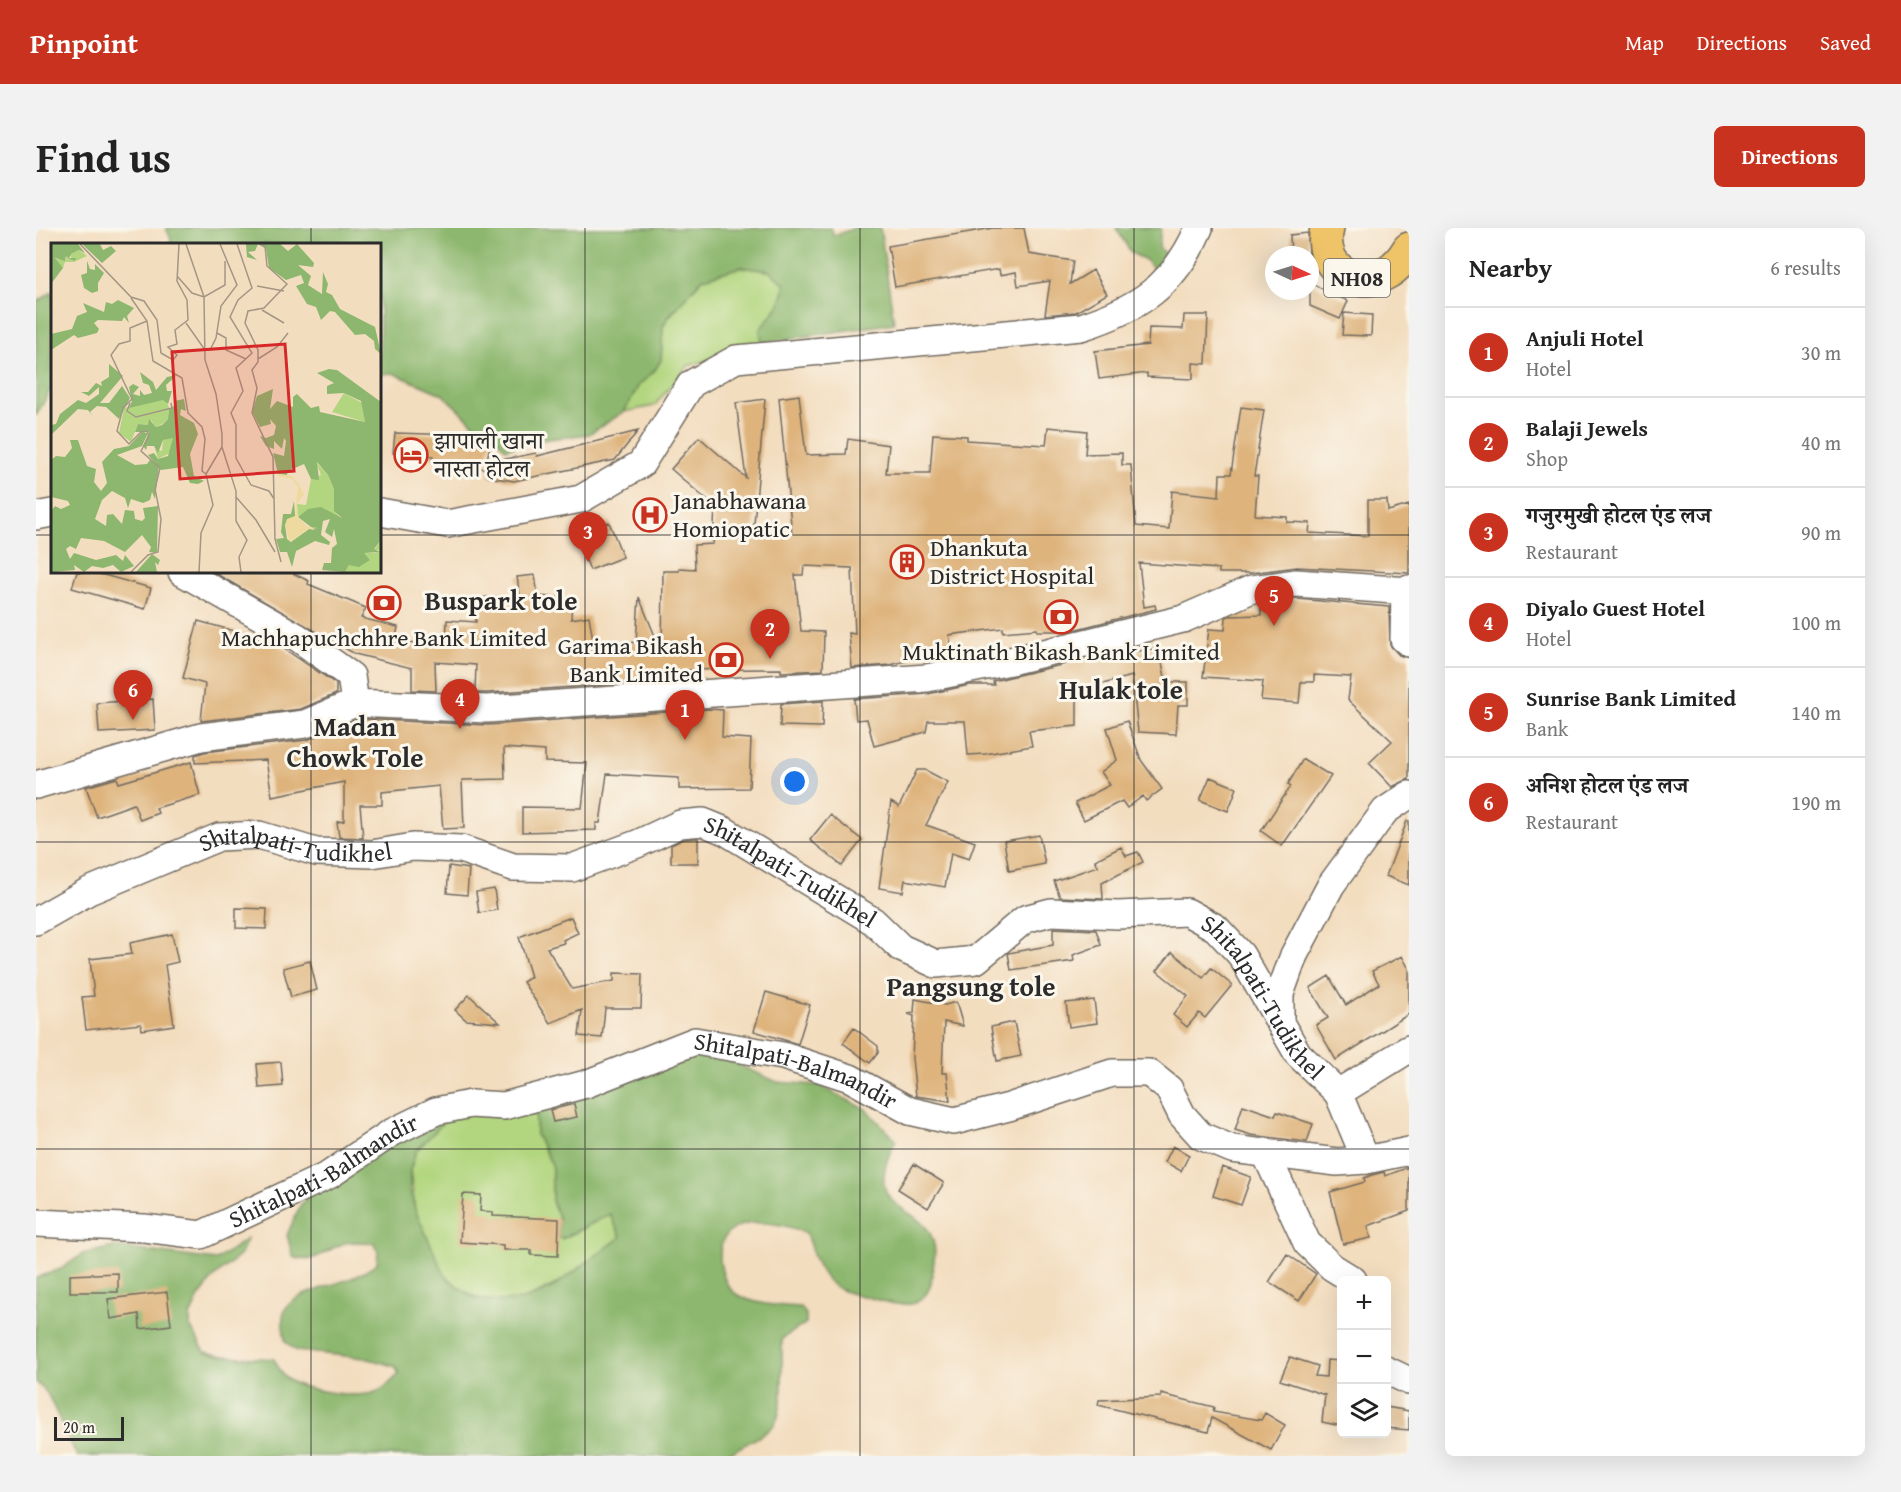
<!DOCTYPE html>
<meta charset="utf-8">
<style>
:root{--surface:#fff;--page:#f2f2f2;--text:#222;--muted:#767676;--line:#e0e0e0;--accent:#c8321e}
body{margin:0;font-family:"Gentium Book Plus","Noto Serif Devanagari",serif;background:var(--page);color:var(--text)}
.controls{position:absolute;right:18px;bottom:18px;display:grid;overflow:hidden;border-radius:9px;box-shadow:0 6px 24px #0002}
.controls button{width:54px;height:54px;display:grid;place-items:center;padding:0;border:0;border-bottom:2px solid var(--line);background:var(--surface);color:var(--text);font:30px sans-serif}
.compass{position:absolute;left:1229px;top:18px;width:54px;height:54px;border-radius:50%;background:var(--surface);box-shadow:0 6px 24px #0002;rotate:94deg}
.scale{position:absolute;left:18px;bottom:15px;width:70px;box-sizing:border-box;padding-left:6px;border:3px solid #2b2b2b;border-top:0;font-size:16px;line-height:21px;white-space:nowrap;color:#2b2b2b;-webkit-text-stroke:4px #fbf7ec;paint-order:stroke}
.you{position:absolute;left:759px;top:554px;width:21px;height:21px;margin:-15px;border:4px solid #fff;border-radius:50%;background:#1a73e8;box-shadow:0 0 0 9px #1a73e833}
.badge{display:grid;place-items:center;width:39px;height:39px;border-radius:50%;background:var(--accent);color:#fff;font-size:20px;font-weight:700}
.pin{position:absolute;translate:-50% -50px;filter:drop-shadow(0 2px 3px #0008)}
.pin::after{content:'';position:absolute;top:32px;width:21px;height:18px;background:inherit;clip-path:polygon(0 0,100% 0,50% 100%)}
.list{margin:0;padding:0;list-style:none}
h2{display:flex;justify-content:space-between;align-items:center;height:78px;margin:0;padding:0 24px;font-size:26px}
h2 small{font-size:20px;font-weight:400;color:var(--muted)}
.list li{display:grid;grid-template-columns:39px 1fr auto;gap:18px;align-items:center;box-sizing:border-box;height:90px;padding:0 24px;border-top:2px solid var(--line)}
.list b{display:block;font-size:22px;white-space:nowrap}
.list p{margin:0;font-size:20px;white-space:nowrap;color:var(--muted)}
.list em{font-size:20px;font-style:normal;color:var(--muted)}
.icon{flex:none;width:33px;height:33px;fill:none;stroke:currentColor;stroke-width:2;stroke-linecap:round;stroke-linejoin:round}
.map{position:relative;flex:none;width:1373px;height:1228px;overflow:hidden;border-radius:9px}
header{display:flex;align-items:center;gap:36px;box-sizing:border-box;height:84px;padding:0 30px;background:var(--accent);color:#fff}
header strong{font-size:28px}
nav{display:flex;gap:33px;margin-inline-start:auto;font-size:21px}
.intro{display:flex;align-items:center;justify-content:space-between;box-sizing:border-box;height:144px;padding:0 36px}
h1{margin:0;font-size:42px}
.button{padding:15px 27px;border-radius:9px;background:var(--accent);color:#fff;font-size:21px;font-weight:700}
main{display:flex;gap:36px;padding:0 36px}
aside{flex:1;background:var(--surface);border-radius:9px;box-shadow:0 6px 24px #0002}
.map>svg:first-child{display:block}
.green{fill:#b2d67f;stroke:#6e8055;stroke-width:1.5}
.forest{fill:#8db76e;stroke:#5c714c;stroke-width:1.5}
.building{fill:#deb37c}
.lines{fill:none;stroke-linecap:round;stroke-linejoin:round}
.minor-casing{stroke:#71695f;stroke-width:30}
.primary-casing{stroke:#71695f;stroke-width:36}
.minor{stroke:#fff;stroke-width:27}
.primary{stroke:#efc469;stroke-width:33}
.grid{fill:none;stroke:#2b2b2b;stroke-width:1.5;stroke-opacity:0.55}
.labels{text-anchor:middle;stroke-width:6;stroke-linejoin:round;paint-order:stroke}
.shield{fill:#fbf7ec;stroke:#696865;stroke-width:1.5}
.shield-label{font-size:22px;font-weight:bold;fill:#2b2b2b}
.poi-label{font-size:24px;fill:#2b2b2b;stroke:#fbf7ec;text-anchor:start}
.street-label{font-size:24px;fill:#2b2b2b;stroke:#fbf7ec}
.quarter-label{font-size:27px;font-weight:bold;fill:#2b2b2b;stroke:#fbf7ec}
.inset-road{fill:none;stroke:#a39684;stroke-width:1.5}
.view{fill:#d62828;fill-opacity:0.15;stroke:#d62828;stroke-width:3}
.inset-edge{fill:none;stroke:#2b2b2b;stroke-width:3}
</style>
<header>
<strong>Pinpoint</strong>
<nav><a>Map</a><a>Directions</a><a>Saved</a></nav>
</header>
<div class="intro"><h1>Find us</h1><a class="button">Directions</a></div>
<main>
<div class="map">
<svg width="1373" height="1228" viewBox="0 0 1373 1228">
<rect width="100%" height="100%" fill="#fbf7ec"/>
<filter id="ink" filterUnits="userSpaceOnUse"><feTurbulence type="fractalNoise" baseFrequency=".0167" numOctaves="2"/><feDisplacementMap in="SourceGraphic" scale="12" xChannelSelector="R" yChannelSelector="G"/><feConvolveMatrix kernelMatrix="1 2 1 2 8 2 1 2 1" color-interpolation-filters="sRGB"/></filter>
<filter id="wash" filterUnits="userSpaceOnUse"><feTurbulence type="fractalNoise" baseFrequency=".008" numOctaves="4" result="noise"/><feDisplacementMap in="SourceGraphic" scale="24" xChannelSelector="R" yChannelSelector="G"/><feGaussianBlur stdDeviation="1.35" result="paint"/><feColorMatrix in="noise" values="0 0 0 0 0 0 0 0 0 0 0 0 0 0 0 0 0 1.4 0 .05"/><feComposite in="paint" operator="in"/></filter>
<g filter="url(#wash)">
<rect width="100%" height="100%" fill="#f3ddbf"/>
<path class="green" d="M 705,39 L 733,43 L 748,55 C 750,73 735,88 724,101 L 726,115 L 652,138 L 618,178 L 588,184 L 603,157 L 619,142 L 625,132 L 627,98 L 633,89 L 667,50 Z
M 494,879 L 500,887 L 500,906 L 516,937 L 516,973 L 523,991 L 522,1008 L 526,1011 L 574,986 L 585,1009 C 545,1038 480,1100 429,1063 C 419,1056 412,1051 405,1041 L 379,982 L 374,942 L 380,923 L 406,896 L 408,887 Z"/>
<path class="forest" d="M 130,0 L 795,0 L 798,8 L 818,0 L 844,0 L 858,95 L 726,115 L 724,101 C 735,88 750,73 748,55 L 733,43 L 705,39 L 667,50 L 632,89 L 627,98 L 625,132 L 619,142 L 603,157 L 588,184 L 553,206 L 496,213 L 470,221 L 454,204 L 437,195 L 406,166 L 357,145 L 344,146 L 344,16 L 134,16 L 135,11 Z
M 1080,0 L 1125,0 L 1123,19 L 1132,30 L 1119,43 L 1110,32 L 1095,25 Z
M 16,64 L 16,159 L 0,188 L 0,75 Z
M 664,820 L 741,854 L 782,857 L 830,881 L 860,912 C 820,990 890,972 898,1017 C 900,1024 898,1033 897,1040 C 895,1086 866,1079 831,1069 C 820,1066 806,1065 797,1057 C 781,1045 776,1023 770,1005 C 749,996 713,988 693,1004 C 677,1017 684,1056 700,1066 C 717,1077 745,1078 764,1079 L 770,1086 L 770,1095 L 746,1111 C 745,1131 750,1185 737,1198 C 724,1211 705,1217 690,1228 L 41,1228 L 11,1165 L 0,1154 L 0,1050 L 25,1041 L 47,1026 L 78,1019 L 180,1032 L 211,1011 L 205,1026 L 178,1049 L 163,1069 L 154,1088 L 154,1098 L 169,1124 L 188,1128 L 238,1131 C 242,1139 246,1148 254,1153 C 268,1162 316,1169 332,1166 C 346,1164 354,1155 363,1146 L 359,1138 L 329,1130 L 261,1123 L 249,1113 C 248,1103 244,1089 250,1080 C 265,1059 318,1057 341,1035 L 342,1024 L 338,1015 C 328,1014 318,1013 309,1015 C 289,1021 278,1038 257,1029 L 251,1007 L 264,978 L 293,943 L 408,887 L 406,896 L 380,923 L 374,942 L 374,961 L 379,982 L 406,1041 L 411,1050 L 434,1067 L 442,1071 L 463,1073 L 484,1072 L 503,1066 L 520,1057 L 585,1009 L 574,986 L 525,1011 L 522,1008 L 523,991 L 516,973 L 516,937 L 500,906 L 500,887 L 494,879 Z"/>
<g id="blocks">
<path class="building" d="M 957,0 L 988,0 L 993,26 L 1037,33 L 1034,56 L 1057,42 L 1071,66 L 1040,84 L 1009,87 L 1014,53 L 982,58 L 980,44 L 964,47 L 963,41 L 859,59 L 852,18 Z
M 1272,5 L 1273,27 L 1255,27 L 1254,7 Z
M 1274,55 L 1312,73 L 1304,91 L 1274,78 Z
M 1308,85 L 1336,87 L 1335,108 L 1306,107 Z
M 1148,87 L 1172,87 L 1170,136 L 1157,135 L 1157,151 L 1111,149 L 1111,145 L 1063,151 L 1059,123 L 1112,117 L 1113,100 L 1147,101 Z
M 763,167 L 770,227 L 810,226 L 812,211 L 853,217 L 850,245 L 894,245 L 897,206 L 931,208 L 931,212 L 1010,217 L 1012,199 L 1051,203 L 1049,226 L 1086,225 L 1086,237 L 1095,237 L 1100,298 L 1133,301 L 1136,263 L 1183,268 L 1184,246 L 1195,246 L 1205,179 L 1228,182 L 1218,248 L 1222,248 L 1219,287 L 1251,289 L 1251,294 L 1274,295 L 1273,305 L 1332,308 L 1332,272 L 1351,272 L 1352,283 L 1373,277 L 1373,345 L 1261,339 L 1214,345 L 1183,345 L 1183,341 L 1103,335 L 1108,379 L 1119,377 L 1120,381 L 1033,403 L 1001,403 L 1001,401 L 967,404 L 967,400 L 913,407 L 916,421 L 854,437 L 816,440 L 813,405 L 819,406 L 816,340 L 768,338 L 767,347 L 759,347 L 765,403 L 788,404 L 787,442 L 745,444 L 745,441 L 633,442 L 637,452 L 451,465 L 439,465 L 440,437 L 399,434 L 400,463 L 376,462 L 376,440 L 319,426 L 177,344 L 254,344 L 273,353 L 272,356 L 330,380 L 325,390 L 362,399 L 359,415 L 410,414 L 411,392 L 440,394 L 439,370 L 484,367 L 481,349 L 499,347 L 502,368 L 536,371 L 535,391 L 553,388 L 557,412 L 563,412 L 563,419 L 600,414 L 603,369 L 626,425 L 627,343 L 643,343 L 643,340 L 659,341 L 658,317 L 677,316 L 679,279 L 635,241 L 663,209 L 710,250 L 700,175 L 729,171 L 717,307 L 756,307 L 743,170 Z
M 602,203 L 579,232 L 478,253 L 453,249 L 455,234 L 500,225 L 501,228 Z
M 359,205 L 424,207 L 455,213 L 449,241 L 396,231 L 397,228 L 357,225 Z
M 573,294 L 587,329 L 554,342 L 540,308 Z
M 41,344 L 57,344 L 115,360 L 109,381 L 36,360 Z
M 1261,371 L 1353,379 L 1354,417 L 1363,427 L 1373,430 L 1373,551 L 1356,559 L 1333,535 L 1356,513 L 1312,472 L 1315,449 L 1278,447 L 1278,454 L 1265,454 L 1263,475 L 1225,472 L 1227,453 L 1167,449 L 1173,401 L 1189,402 L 1190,389 L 1193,388 L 1225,387 L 1225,376 Z
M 162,393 L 238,414 L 300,456 L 300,466 L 265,481 L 165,493 L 169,456 L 147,450 Z
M 1123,420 L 1130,454 L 1152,454 L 1152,477 L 1142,477 L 1140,506 L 1102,504 L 1096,448 L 1041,463 L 1041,498 L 993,503 L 996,518 L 949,526 L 932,527 L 929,493 L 892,493 L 890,504 L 838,518 L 831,491 L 820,492 L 818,471 L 892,466 L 934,457 L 958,457 L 957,453 L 1051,431 Z
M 117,471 L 119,502 L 63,505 L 61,475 Z
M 787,473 L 786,499 L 744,498 L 745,476 Z
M 672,481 L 687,482 L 686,509 L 715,511 L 713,560 L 643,561 L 643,550 L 571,546 L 564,595 L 560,595 L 560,602 L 486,604 L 486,579 L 546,580 L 551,535 L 509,534 L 509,523 L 468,520 L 469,551 L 426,552 L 428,600 L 407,601 L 403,558 L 346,564 L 346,577 L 324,577 L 327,610 L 303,609 L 301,594 L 308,593 L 308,554 L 236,568 L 230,532 L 159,535 L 159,527 L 168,524 L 271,512 L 322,491 L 452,497 Z
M 1091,493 L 1105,532 L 1126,561 L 1110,573 L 1107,568 L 1091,580 L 1086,573 L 1048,592 L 1039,575 L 1074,557 L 1065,544 L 1081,532 L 1071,500 Z
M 1267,531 L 1295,548 L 1246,618 L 1225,603 L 1255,558 L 1252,556 Z
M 155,534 L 164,567 L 120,580 L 122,585 L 104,592 L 98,576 L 61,589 L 50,559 L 81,550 L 83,555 Z
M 881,542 L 889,542 L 912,554 L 890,597 L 939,614 L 933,631 L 915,625 L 909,659 L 869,652 L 867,664 L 843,660 L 855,574 L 863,579 Z
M 1174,549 L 1201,560 L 1192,583 L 1164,572 Z
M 794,587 L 826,612 L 806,638 L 774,612 Z
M 1371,593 L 1373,593 L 1373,657 L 1350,648 Z
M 1003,607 L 1009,636 L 973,643 L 968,613 Z
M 662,610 L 662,635 L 635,635 L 635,617 L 648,611 Z
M 1085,619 L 1090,628 L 1102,624 L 1107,634 L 1066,655 L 1067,671 L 1024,669 L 1018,653 L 1062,638 L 1059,632 Z
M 413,638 L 433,641 L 431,667 L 411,665 Z
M 458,661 L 461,682 L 443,685 L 440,664 Z
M 200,680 L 231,681 L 230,701 L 200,700 Z
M 535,689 L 542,705 L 527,712 L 528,715 L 511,720 L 536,761 L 578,753 L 578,745 L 606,746 L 605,780 L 569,780 L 566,810 L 543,808 L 546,782 L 514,795 L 487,754 L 495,749 L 483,709 Z
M 1017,700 L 1060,702 L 1065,717 L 1037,727 L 1038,733 L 975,742 L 972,725 L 1017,717 Z
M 136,706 L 142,734 L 129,737 L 138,797 L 106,802 L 105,796 L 50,802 L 46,769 L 58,768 L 54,731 L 96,726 L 94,715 Z
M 1136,724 L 1167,750 L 1175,740 L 1196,757 L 1169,790 L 1163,785 L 1151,799 L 1137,787 L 1152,768 L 1121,743 Z
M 1366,728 L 1373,741 L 1373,786 L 1300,832 L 1280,797 L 1292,790 L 1274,760 L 1293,748 L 1310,777 L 1343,756 L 1336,743 Z
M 274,733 L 281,762 L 255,769 L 247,740 Z
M 730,764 L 774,777 L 762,816 L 718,803 Z
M 433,767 L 464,795 L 430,792 L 419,782 Z
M 879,771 L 909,777 L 920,774 L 927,798 L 908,794 L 906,845 L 911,845 L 914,873 L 880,868 L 876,830 L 878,788 L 872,786 L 878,785 Z
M 1058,772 L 1061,795 L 1033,799 L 1030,775 Z
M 978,794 L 985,828 L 961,833 L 955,799 Z
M 818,800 L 842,818 L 842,825 L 834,835 L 807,815 Z
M 245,834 L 247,858 L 223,860 L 221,836 Z
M 538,876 L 541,889 L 517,894 L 514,882 Z
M 1207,877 L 1239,888 L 1241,884 L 1277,896 L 1271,914 L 1215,907 L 1199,902 Z
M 1137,918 L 1153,927 L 1145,943 L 1129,934 Z
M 878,936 L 908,955 L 892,980 L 862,961 Z
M 1186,939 L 1215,949 L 1205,977 L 1177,968 Z
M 1373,939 L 1373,983 L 1332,998 L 1335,1010 L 1307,1016 L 1294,964 L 1329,954 L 1328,950 L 1336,947 L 1348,944 L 1349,948 Z
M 427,966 L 445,967 L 444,983 L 457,984 L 457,988 L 523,991 L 522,1028 L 495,1027 L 495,1022 L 467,1022 L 467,1017 L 424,1014 Z
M 1251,1026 L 1280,1046 L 1263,1073 L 1233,1054 Z
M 82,1045 L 82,1064 L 34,1064 L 34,1047 Z
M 131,1064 L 135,1097 L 104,1101 L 103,1086 L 75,1091 L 72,1071 Z
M 1254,1129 L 1282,1138 L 1279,1148 L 1290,1149 L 1291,1132 L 1305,1133 L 1305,1198 L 1286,1194 L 1289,1167 L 1244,1152 Z
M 1125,1166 L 1178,1179 L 1177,1184 L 1225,1192 L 1229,1185 L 1249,1197 L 1235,1222 L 1176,1190 L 1172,1204 L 1062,1177 L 1063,1172 L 1125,1169 Z
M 1350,1179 L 1373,1183 L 1373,1202 L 1350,1200 Z"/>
</g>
</g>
<g filter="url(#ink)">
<use href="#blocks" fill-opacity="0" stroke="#71695f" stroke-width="1.5"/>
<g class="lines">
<defs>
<g id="minor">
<path d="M 344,284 L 411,296 L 545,271 L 605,236 L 655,156 L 700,131 L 1045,99 C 1102,81 1139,57 1163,0"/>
<path d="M 0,288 L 16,285"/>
<path d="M 146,344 L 261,409 L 315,448 L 319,475 L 451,481 L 891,450 L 979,432 L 1147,391 L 1216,361 L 1260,355 L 1373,363"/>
<path d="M 1373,361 L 1369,363 L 1368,411 L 1373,415"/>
<path d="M 0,557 L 165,509 L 269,496 L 319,475"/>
<path id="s1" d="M 0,693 L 53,663 L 183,609 L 223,607 L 280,624 L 336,626 L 377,619 L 425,621 L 477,639 L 536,640 L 601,616 L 644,596 L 667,594 L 689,603 L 837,693 L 865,720 L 900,736 L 940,732 L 989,691 L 1015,684 L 1082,687 L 1151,684 L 1180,700 L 1205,727 L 1262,826 L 1302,865 L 1373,821"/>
<path d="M 1244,795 L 1244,766 L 1258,727 L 1295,657 L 1349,583 L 1373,567"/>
<path d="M 1302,865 L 1330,932"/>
<path d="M 1229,924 L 1271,1015 L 1296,1039 L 1317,1052"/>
<path id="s2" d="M 0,995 L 108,1000 L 165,1007 L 293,947 L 355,905 L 400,883 L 435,876 L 468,878 L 550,856 L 659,813 L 747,828 L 814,850 L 874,883 L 918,893 L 973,879 L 1076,845 L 1113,845 L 1133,861 L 1146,887 L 1165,908 L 1196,921 L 1301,934 L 1330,932 L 1373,923"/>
<path d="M 1350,1142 L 1373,1153"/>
</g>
<path id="primary" d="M 1291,0 C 1279,51 1344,73 1373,21"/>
</defs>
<use href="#minor" class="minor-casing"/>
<use href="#primary" class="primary-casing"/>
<use href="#minor" class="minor"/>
<use href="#primary" class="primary"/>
</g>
</g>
<path class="grid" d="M 275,0 L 275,16M 549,0 L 549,1228M 824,0 L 824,1228M 1098,0 L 1098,1228M 0,307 L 16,307M 344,307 L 1373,307M 275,344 L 275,1228M 0,614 L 1373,614M 0,921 L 1373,921"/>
<defs>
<symbol id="hotel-ring" viewBox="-11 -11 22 22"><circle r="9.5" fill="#fbf7ec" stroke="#c8321e" stroke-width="1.5"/><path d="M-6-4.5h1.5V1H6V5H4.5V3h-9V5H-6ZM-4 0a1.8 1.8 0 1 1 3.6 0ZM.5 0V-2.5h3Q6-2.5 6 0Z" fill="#c8321e"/></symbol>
<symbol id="hospital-ring" viewBox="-11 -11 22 22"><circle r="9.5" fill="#fbf7ec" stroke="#c8321e" stroke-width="1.5"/><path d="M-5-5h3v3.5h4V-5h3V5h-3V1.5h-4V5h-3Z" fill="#c8321e"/></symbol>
<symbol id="building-ring" viewBox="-11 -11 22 22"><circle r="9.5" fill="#fbf7ec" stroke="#c8321e" stroke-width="1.5"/><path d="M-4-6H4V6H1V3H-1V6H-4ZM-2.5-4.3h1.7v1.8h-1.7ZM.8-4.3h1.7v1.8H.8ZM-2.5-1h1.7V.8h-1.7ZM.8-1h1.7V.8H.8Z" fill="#c8321e"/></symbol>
<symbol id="bank-ring" viewBox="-11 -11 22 22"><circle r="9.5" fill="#fbf7ec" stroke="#c8321e" stroke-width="1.5"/><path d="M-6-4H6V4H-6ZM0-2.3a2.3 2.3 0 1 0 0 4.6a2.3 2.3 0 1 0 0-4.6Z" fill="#c8321e"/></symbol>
</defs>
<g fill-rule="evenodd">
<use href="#hotel-ring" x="356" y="208" width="38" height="38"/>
<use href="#hospital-ring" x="595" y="268" width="38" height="38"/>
<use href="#building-ring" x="852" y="315" width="38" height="38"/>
<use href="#bank-ring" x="329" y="356" width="38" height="38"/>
<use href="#bank-ring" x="1006" y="370" width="38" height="38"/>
<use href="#bank-ring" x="671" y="413" width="38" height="38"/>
</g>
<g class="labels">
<rect class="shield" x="1288" y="31" width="66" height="38" rx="4.5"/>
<g class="shield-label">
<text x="1321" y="58">NH08</text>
</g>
<g class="poi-label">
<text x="398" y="221">झापाली खाना<tspan x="398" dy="28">नास्ता होटल</tspan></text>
<text x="637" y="281">Janabhawana<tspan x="637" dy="28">Homiopatic</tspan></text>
<text x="894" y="328">Dhankuta<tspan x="894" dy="28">District Hospital</tspan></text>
<text x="348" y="418" text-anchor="middle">Machhapuchchhre Bank Limited</text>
<text x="667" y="426" text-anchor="end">Garima Bikash<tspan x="667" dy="28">Bank Limited</tspan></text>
<text x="1025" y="432" text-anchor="middle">Muktinath Bikash Bank Limited</text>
</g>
<g class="street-label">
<text dy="8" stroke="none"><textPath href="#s1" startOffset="279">Shitalpati-Tudikhel</textPath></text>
<text dy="8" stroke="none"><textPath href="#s1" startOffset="801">Shitalpati-Tudikhel</textPath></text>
<text dy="8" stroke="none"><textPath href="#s1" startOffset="1359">Shitalpati-Tudikhel</textPath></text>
<text dy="8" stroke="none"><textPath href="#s2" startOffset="808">Shitalpati-Balmandir</textPath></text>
<text dy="8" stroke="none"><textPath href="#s2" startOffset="304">Shitalpati-Balmandir</textPath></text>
</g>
<g class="quarter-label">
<text x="465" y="382">Buspark tole</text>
<text x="1085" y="471">Hulak tole</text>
<text x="319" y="508">Madan<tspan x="319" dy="31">Chowk Tole</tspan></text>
<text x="935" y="768">Pangsung tole</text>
</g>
</g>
<g transform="translate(15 15)">
<rect width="330" height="330" fill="#f3ddbf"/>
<path d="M 28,7 L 36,13 L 23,19 L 14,19 L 12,25 L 4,16 L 15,17 L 15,13 L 17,16 L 24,18 L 18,12 ZM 293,150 L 311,160 L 314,179 L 281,169 ZM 109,157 L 114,157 L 118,164 L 117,176 L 111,181 L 105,184 L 100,177 L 97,182 L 87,181 L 80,199 L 68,190 L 73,165 ZM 119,194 L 122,195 L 119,210 L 107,216 L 104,206 L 111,208 L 112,197 ZM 265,219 L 277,232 L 283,246 L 283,267 L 290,276 L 271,265 L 247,273 L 246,261 L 255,262 L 260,236 L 270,232 ZM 330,297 L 330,329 L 294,329 L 298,322 L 319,317 L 312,310 L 325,310 L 329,307 L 323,307 Z" fill="#b2d67f"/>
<path d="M 0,1 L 27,1 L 34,10 L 28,7 L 20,11 L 18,15 L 25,15 L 24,18 L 18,16 L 15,13 L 14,18 L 4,15 L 12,25 L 0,41 ZM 31,1 L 49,1 L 52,7 L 60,3 L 65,8 L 51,20 ZM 195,1 L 229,1 L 237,8 L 246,1 L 263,20 L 262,24 L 247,22 L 260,33 L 257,42 L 271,51 L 272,29 L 277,41 L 275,49 L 281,52 L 289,66 L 324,84 L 330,111 L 324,106 L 323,98 L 314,91 L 304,92 L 284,69 L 279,68 L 270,77 L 265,64 L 256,61 L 245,43 L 253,40 L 250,32 L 235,37 L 218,25 L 215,6 L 207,1 L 204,8 L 197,9 L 206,17 L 196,14 ZM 36,18 L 39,26 L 44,27 L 44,21 L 53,30 L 47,40 L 47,48 L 41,50 L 33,45 L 30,32 L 36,30 ZM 67,57 L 83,65 L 76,73 L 78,80 L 73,74 L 71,78 L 47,77 L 43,80 L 48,86 L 46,90 L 27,95 L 23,92 L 0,107 L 0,91 L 21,86 L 26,73 L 36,69 L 32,60 L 53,69 L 55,59 L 61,61 ZM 58,121 L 72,133 L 49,160 L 58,160 L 71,143 L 79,155 L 68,176 L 55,164 L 46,163 L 39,169 L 42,174 L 37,167 L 27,166 L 0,192 L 0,182 L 5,181 L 9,171 L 27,157 L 35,160 L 48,151 L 48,144 L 38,153 L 30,149 L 37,149 L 45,140 L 51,143 L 50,139 L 58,134 ZM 278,126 L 286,127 L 330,159 L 330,297 L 323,306 L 329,309 L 313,310 L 319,317 L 308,324 L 298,322 L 294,329 L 271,327 L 273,320 L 280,320 L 281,305 L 286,301 L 283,286 L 281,294 L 274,289 L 279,276 L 272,278 L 270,292 L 279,299 L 278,302 L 264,298 L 245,308 L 241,324 L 236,309 L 229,309 L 225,296 L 233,295 L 230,289 L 232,271 L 240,271 L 243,258 L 244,273 L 234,282 L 236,296 L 240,299 L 258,286 L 264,287 L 247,274 L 257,266 L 270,264 L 291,275 L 283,268 L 283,246 L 277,232 L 266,219 L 268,237 L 260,236 L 253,221 L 237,228 L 236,232 L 227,231 L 222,210 L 233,213 L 235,198 L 233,195 L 231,206 L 223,198 L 223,206 L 215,203 L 209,193 L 215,195 L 223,192 L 225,183 L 219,176 L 220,181 L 209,184 L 201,169 L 206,153 L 222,146 L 219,166 L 226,158 L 242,164 L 242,154 L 246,151 L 260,165 L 268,163 L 269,169 L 314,179 L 310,158 L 293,150 L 276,151 L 276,143 L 283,140 L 266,130 ZM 89,129 L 102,139 L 105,147 L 116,134 L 126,132 L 115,142 L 116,148 L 121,148 L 117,161 L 112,157 L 78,165 L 81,158 L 78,144 L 82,141 L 88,144 L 82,151 L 89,153 L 89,147 L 93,152 L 101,150 L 98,142 L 92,140 ZM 133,156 L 135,168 L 130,166 L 129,172 L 143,180 L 147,191 L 139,211 L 143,233 L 153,238 L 147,241 L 139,240 L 132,224 L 110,227 L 97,212 L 103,210 L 107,216 L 117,213 L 122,195 L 112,197 L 107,210 L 103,203 L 96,203 L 95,207 L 92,203 L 98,189 L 84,189 L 87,181 L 97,182 L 98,176 L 105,184 L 111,182 L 117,176 L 118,166 L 125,162 L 123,158 ZM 91,189 L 97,190 L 91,203 L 66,212 L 84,222 L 96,221 L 99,217 L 108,223 L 104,256 L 101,249 L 99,257 L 92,260 L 80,256 L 77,265 L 74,255 L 61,248 L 51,257 L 44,276 L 55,283 L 56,272 L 62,271 L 71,281 L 74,267 L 83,268 L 84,276 L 91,278 L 94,275 L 92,265 L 107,263 L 106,310 L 98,309 L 100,304 L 91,292 L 74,309 L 53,298 L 30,295 L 25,306 L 19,303 L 15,306 L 19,316 L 23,310 L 45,317 L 65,312 L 72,318 L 74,312 L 83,323 L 70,329 L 62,322 L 52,325 L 41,323 L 33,329 L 23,322 L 24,327 L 0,329 L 0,268 L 4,263 L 10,266 L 19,262 L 17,258 L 0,254 L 0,217 L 5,213 L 14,214 L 21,205 L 19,197 L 27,197 L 36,223 L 45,226 L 43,239 L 50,248 L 56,240 L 51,219 L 63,206 L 78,203 ZM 101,311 L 109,317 L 107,322 L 104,319 L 106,329 L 85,329 Z" fill="#8db76e"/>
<path d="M 227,231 L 240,233 L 247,240 L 253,251 L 246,261 L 247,274 L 257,284 L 267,285 L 258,286 L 239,299 L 234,282 L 236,276 L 244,273 L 247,244 L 241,236 L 226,233 Z" fill="#eeda9e"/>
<path class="inset-road" d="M 29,1 L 80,54 L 93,58 L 106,77 L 110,110 L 122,117 L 126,112 L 117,104 L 126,101 L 124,87 L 137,77 L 136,57 L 126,38 L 128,1M 135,1 L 153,54 L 154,117 L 165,151 L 171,191 L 171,204 L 155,231M 186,1 L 201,45 L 187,57 L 179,74 L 201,110 L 185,125 L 192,148 L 180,170 L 185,182 L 185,215 L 200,242 L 218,248 L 223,256M 208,1 L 214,3 L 216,23 L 236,41 L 213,65 L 197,68 L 194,80 L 207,107 L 207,119 L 201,127 L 206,145 L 201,170 L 222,214 L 224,296 L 230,319M 126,33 L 141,50 L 153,54 L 174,42 L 174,18M 206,43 L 233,48M 80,55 L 96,78 L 102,118 L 131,135 L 137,170 L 151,184 L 154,196 L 151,228 L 155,231 L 162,262 L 150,290 L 148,329M 211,67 L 233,80M 135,80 L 154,107 L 159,107 L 165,95 L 170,63 L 186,42 L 169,1M 166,90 L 175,95 L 175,107 L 195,116M 207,116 L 226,104 L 237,90M 79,160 L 76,168 L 85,174 L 121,165 L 120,160M 171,204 L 185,248 L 185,278 L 196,297 L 188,314 L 190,329M 185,254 L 205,277 L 224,309M 80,329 L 97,312 L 107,309 L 110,276 L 104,246 L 109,225 L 90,208 L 98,193 L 96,188 L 90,189 L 78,201 L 66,188 L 72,165 L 81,156 L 60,112 L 68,101 L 79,98 L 79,85 L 96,78"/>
<path class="view" d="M 234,101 L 243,228 L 129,236 L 121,109 Z"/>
<rect width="330" height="330" class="inset-edge"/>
</g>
</svg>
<div class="controls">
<button>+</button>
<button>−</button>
<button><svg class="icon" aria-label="layers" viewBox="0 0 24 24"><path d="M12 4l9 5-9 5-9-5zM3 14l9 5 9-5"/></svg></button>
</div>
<svg class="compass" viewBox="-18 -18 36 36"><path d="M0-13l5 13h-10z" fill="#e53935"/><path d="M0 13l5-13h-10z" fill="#767676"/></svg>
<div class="scale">20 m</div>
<div class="you"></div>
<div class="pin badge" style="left:649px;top:512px">1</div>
<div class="pin badge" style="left:734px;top:431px">2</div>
<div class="pin badge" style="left:552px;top:334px">3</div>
<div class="pin badge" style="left:424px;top:501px">4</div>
<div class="pin badge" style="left:1238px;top:398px">5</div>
<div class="pin badge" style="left:97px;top:492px">6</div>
</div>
<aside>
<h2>Nearby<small>6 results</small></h2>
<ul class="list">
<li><span class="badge">1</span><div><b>Anjuli Hotel</b><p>Hotel</p></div><em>30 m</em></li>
<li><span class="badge">2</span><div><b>Balaji Jewels</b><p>Shop</p></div><em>40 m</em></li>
<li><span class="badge">3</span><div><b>गजुरमुखी होटल एंड लज</b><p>Restaurant</p></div><em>90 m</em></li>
<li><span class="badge">4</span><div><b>Diyalo Guest Hotel</b><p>Hotel</p></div><em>100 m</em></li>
<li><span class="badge">5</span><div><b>Sunrise Bank Limited</b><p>Bank</p></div><em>140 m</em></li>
<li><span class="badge">6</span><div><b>अनिश होटल एंड लज</b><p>Restaurant</p></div><em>190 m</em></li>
</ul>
</aside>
</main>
